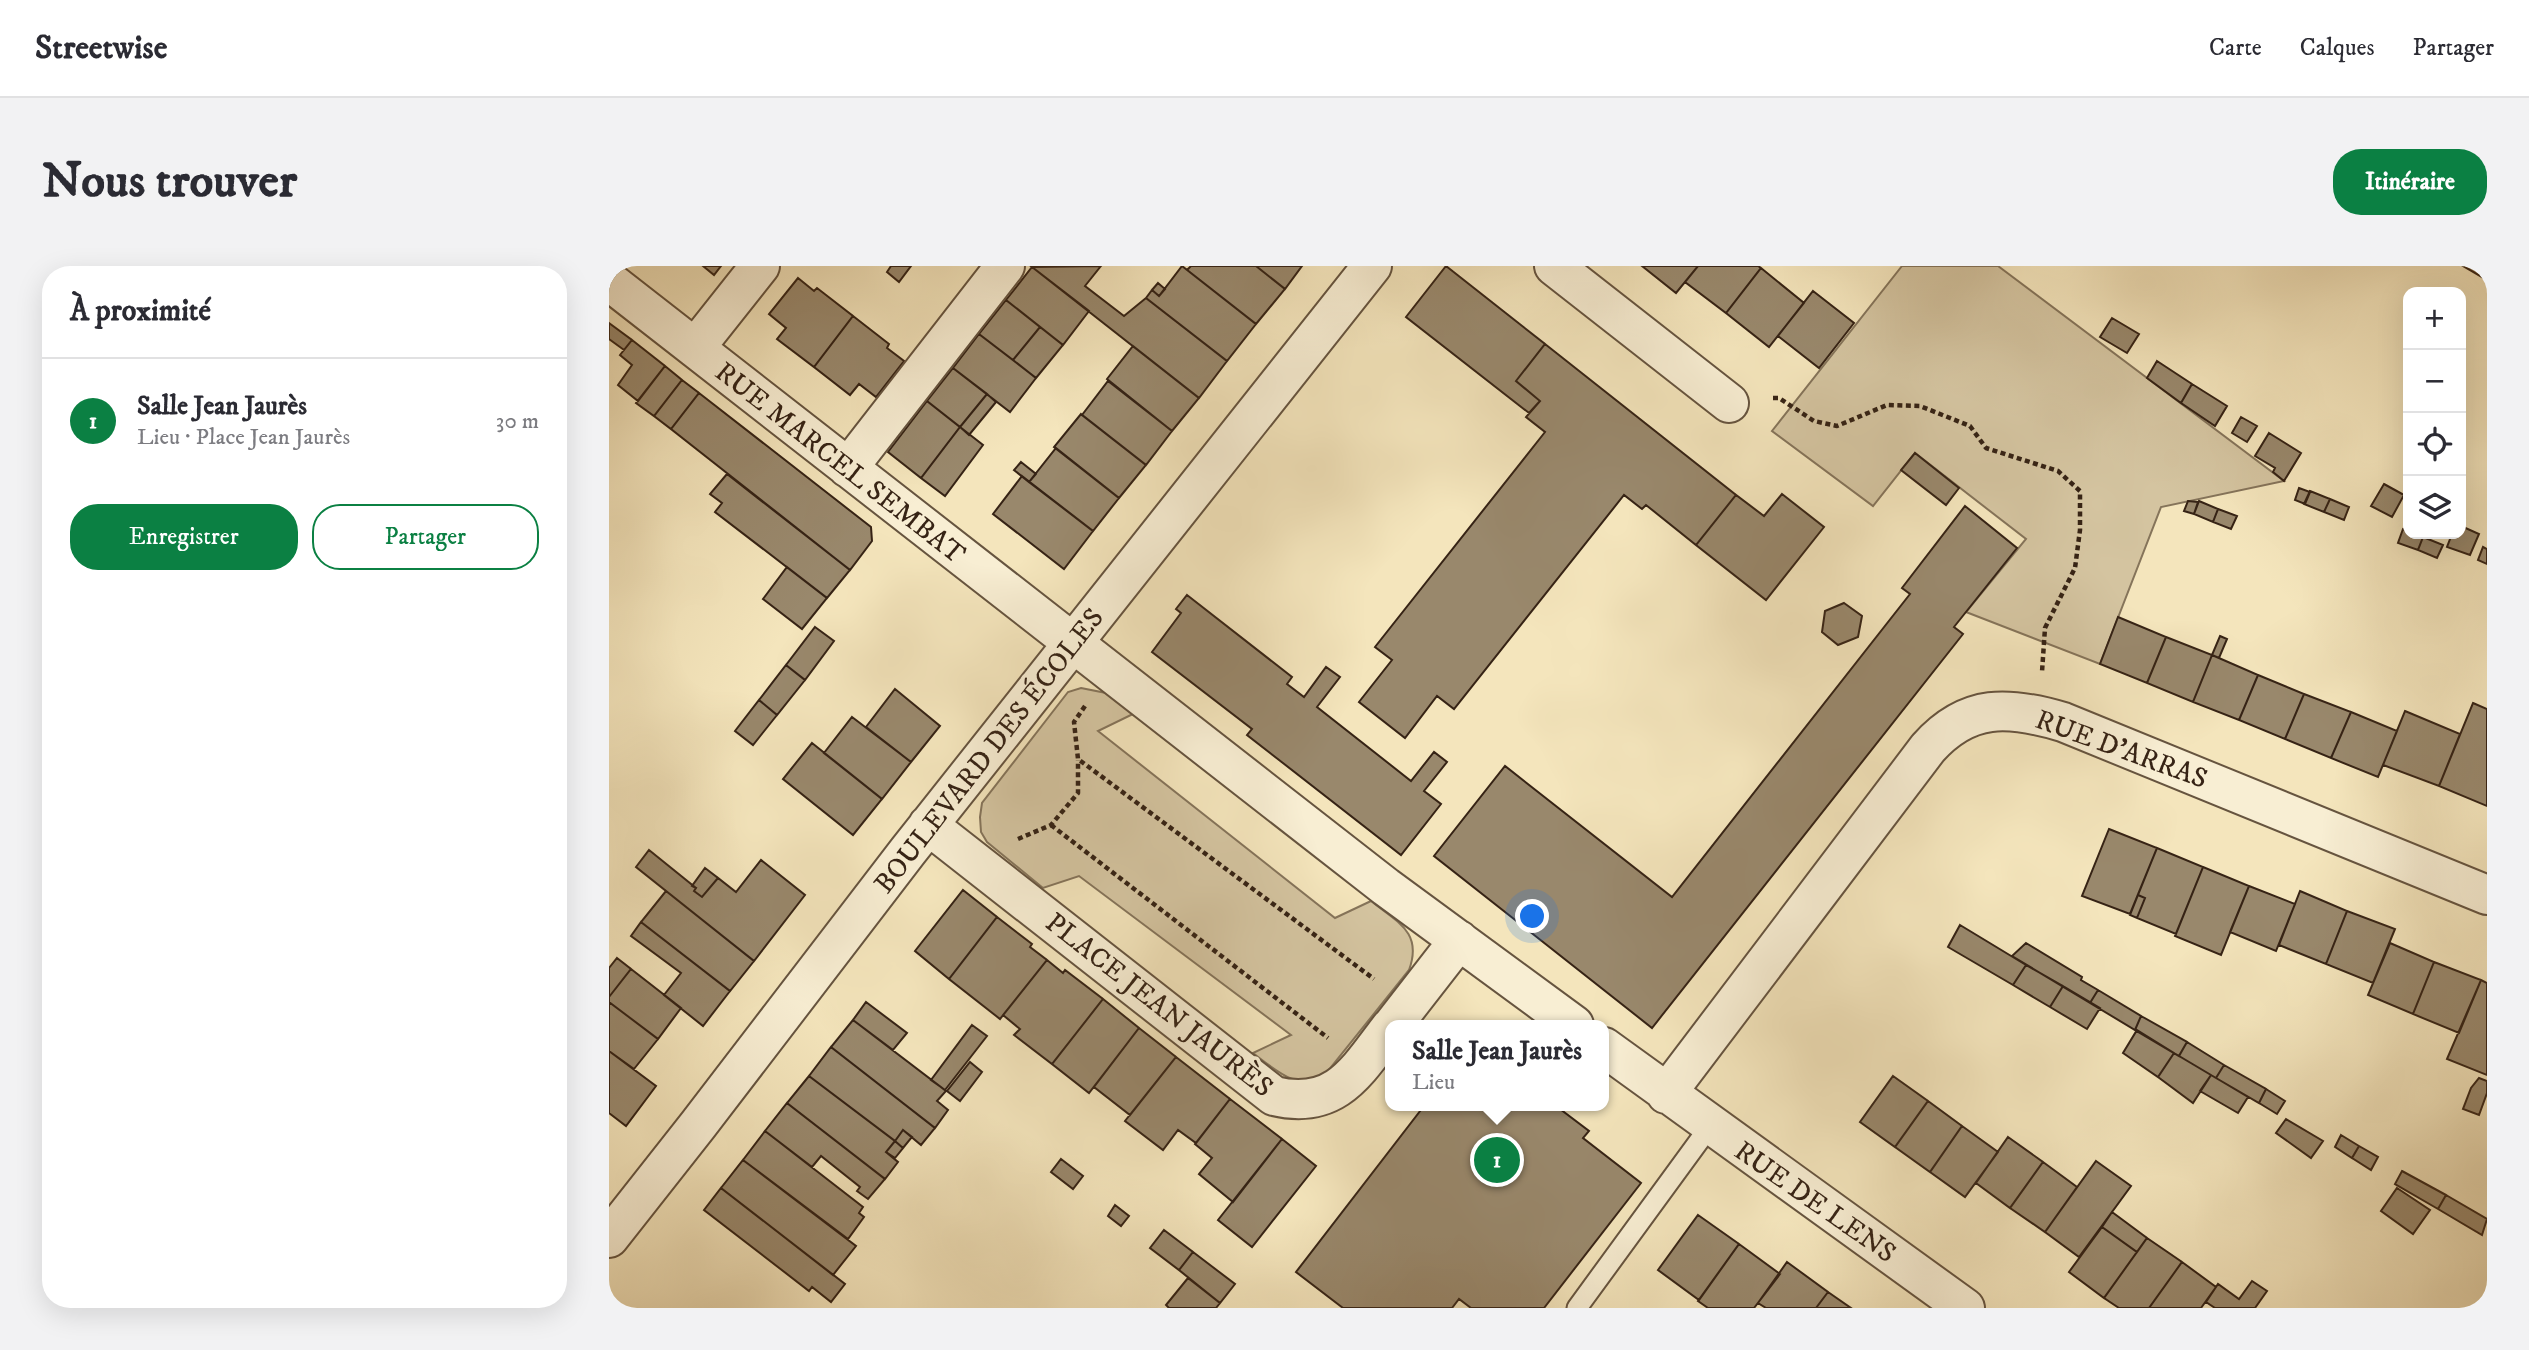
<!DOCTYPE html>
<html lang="fr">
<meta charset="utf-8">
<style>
:root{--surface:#fff;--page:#f2f2f3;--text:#2b2b33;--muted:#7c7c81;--line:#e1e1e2;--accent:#0b8043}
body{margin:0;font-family:"IM FELL DW Pica",serif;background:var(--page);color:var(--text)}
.controls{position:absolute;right:21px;top:21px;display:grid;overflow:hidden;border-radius:14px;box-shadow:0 7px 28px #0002}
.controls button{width:63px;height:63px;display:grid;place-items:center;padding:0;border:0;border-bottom:2px solid var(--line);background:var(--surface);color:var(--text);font:35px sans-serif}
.you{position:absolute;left:924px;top:651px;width:24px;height:24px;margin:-18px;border:5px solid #fff;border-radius:50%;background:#1a73e8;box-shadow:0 0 0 10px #1a73e833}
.badge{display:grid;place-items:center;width:46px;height:46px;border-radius:50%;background:var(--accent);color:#fff;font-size:23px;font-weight:700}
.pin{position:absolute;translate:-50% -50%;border:4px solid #fff;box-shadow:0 2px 7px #0006}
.popup{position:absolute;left:776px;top:754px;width:224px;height:91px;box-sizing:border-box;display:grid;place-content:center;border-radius:14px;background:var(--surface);filter:drop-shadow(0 2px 5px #0005);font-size:23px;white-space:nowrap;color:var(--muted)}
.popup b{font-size:26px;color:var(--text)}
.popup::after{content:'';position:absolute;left:50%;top:100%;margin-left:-14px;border:14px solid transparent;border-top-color:var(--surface)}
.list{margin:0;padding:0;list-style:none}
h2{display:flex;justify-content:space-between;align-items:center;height:91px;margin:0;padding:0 28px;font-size:30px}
h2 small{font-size:23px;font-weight:400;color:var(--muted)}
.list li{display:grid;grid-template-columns:46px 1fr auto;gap:21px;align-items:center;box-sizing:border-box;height:126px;padding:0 28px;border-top:2px solid var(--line)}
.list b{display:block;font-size:26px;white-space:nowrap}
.list p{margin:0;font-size:23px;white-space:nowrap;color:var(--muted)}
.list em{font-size:23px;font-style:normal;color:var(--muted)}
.actions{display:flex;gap:14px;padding:21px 28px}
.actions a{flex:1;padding:16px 0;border:2px solid var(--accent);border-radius:28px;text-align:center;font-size:24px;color:var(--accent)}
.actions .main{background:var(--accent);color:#fff}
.icon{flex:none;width:38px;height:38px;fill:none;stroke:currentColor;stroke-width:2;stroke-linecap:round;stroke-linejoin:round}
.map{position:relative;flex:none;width:1878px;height:1042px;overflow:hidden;border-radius:28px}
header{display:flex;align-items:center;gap:42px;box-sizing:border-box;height:98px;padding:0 35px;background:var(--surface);border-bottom:2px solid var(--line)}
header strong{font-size:33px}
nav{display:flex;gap:38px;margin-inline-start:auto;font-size:24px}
.intro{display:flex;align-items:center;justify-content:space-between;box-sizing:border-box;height:168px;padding:0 42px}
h1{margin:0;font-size:49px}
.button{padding:18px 32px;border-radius:28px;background:var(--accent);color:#fff;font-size:24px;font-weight:700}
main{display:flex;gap:42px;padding:0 42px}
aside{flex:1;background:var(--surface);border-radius:28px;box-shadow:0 7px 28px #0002}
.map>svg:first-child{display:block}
.green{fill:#d4c4a0;stroke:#85745a;stroke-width:2}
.building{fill:#99886c;stroke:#362315;stroke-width:2}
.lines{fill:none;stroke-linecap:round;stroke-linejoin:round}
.lane-casing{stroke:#66543f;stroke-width:23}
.street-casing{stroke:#66543f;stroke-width:42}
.path{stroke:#362315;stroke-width:4.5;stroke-dasharray:5 3.5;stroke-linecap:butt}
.lane{stroke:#f8eed3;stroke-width:19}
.street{stroke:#f8eed3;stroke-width:38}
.labels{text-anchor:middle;stroke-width:7;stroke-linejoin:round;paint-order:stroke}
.street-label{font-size:28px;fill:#362315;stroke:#f8eed3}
</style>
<header>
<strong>Streetwise</strong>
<nav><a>Carte</a><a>Calques</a><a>Partager</a></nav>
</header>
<div class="intro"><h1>Nous trouver</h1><a class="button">Itinéraire</a></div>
<main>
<aside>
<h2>À proximité<small></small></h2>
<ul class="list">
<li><span class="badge">1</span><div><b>Salle Jean Jaurès</b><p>Lieu · Place Jean Jaurès</p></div><em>30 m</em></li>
</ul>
<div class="actions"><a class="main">Enregistrer</a><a>Partager</a></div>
</aside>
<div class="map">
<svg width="1878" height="1042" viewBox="0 0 1878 1042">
<rect width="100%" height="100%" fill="#f4e5bc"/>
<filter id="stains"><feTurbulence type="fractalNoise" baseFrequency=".00286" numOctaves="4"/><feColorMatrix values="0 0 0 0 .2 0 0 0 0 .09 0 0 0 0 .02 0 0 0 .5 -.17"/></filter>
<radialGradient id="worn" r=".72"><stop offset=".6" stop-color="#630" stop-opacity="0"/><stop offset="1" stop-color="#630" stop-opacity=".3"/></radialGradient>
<path class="green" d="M 1293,0 L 1389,0 L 1675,215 L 1552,241 L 1491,398 L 1357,346 L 1417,273 L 1306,187 L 1264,240 L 1163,165 Z
M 472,422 L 497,427 L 524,448 L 489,465 L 726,652 L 762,635 C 788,656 814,666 800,704 L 715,810 C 690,827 664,802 644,787 L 682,769 L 470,610 L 434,622 L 378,576 L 372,566 L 371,551 L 373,537 L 459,426 Z"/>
<path class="building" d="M 94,0 L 112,0 L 105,9 Z
M 282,0 L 302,0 L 290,16 L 278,6 Z
M 492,0 L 476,20 L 515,50 L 537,32 L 618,95 L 590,132 L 423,1 Z
M 573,0 L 647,58 L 618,95 L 537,32 L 543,24 L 550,30 Z
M 582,0 L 647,0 L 676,23 L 647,58 L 578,4 Z
M 647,0 L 693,0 L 676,23 Z
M 837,0 L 936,78 L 907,115 L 931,135 L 920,147 L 797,51 Z
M 1033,0 L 1089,0 L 1067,27 Z
M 1089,0 L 1149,0 L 1152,2 L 1117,47 L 1076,16 Z
M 1854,0 L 1878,0 L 1878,14 Z
M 423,1 L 480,45 L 454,79 L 397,34 Z
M 1152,2 L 1195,37 L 1160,81 L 1117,47 Z
M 189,12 L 205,25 L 208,22 L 244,50 L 205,101 L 168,73 L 177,62 L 160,48 Z
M 549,17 L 556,23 L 550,30 L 543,24 Z
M 1204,25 L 1245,57 L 1210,102 L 1169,70 Z
M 397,34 L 431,61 L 404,94 L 370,68 Z
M 244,50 L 280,78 L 278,82 L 295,95 L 267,131 L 250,118 L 241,129 L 205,101 Z
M 1503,52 L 1530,68 L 1518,87 L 1491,71 Z
M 0,57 L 23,74 L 15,84 L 0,73 Z
M 431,61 L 454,79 L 427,112 L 404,94 Z
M 370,68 L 427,112 L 401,146 L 344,102 Z
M 23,74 L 56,100 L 29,135 L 9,119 L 23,99 L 11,89 Z
M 936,78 L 1127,229 L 1087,279 L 1037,239 L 1033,243 L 1015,229 L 845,443 L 828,430 L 796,472 L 750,436 L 783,394 L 766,381 L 936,166 L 917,151 L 931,135 L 907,115 Z
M 524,80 L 590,132 L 563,165 L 498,113 Z
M 1548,95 L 1583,118 L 1572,137 L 1538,112 Z
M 56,100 L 73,114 L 45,150 L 27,137 Z
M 344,102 L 378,128 L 351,161 L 318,135 Z
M 73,114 L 90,127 L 62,163 L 45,150 Z
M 499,115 L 563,165 L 537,199 L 473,149 Z
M 1583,118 L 1618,140 L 1606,160 L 1572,137 Z
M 90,127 L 262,261 L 263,275 L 241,304 L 62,163 Z
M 378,128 L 387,136 L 360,169 L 351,161 Z
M 318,135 L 351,161 L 312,212 L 279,186 Z
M 472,148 L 537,199 L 510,232 L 445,181 Z
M 1632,151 L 1648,160 L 1638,176 L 1623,167 Z
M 351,161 L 374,179 L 336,230 L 312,212 Z
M 1660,167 L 1692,187 L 1675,215 L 1664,206 L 1666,202 L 1646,190 Z
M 447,182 L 510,232 L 484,265 L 420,216 Z
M 1306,187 L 1350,222 L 1337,239 L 1292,204 Z
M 412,196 L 427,208 L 420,216 L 405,204 Z
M 118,208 L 241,304 L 218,332 L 106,246 L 113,237 L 101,228 Z
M 413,210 L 484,265 L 455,303 L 384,248 Z
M 1775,218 L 1795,229 L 1783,251 L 1762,240 Z
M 1690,222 L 1701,226 L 1696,238 L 1686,234 Z
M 1701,225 L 1721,233 L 1715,246 L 1695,238 Z
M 1173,228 L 1215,261 L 1157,334 L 1087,279 L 1127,229 L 1155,250 Z
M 1721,233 L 1740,241 L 1735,254 L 1715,246 Z
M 1579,235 L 1589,236 L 1585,248 L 1575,245 Z
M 1590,235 L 1609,243 L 1604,256 L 1585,248 Z
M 1356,240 L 1408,282 L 1345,361 L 1354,368 L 1043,762 L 825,590 L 896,500 L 1063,631 L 1301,328 L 1293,322 Z
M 1609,243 L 1628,250 L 1622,263 L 1604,256 Z
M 1852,260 L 1870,268 L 1861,289 L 1838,281 L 1843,268 L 1852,268 Z
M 1794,263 L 1799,265 L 1799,268 L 1814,271 L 1809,284 L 1789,277 Z
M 1814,271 L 1834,279 L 1828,292 L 1809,284 Z
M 1874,281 L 1878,283 L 1878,298 L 1869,294 Z
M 178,301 L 218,332 L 193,363 L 154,333 Z
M 578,329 L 683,411 L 678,418 L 695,431 L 717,401 L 731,411 L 708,441 L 802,515 L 825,486 L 838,496 L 815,525 L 832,538 L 792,589 L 638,469 L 643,463 L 543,386 L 572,347 L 567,343 Z
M 1235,337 L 1253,350 L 1249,371 L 1229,379 L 1213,366 L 1216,345 Z
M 1509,351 L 1557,371 L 1538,417 L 1491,398 Z
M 206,361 L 225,375 L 196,414 L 177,399 Z
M 1611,370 L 1618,373 L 1610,392 L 1603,389 Z
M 1557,371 L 1603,389 L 1584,436 L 1538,417 Z
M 1603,389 L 1649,409 L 1630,454 L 1584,436 Z
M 177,399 L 196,414 L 168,449 L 150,434 Z
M 1649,409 L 1695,428 L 1676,473 L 1630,454 Z
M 286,423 L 331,460 L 302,496 L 257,461 Z
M 1695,428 L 1742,446 L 1722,492 L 1676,473 Z
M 150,434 L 168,449 L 144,479 L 126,465 Z
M 1864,437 L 1878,443 L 1878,540 L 1830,520 Z
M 1796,445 L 1851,468 L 1830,520 L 1774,499 Z
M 1742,446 L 1788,465 L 1769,511 L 1722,492 Z
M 243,451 L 302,496 L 273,533 L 215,487 Z
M 203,477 L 273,533 L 244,569 L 174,513 Z
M 1500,563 L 1548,582 L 1521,648 L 1473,630 Z
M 1548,582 L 1594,601 L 1567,668 L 1528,652 L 1536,632 L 1529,629 Z
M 40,584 L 87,622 L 85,625 L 93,631 L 109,612 L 127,626 L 152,594 L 196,629 L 145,695 L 27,601 Z
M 1594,601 L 1640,620 L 1612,689 L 1566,670 Z
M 96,602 L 109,612 L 93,631 L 85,625 L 87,622 L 83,620 Z
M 1640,620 L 1686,638 L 1667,685 L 1621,666 Z
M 354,624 L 388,651 L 340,713 L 306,685 Z
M 57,625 L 145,695 L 121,725 L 32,656 Z
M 1691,625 L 1738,645 L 1717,698 L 1670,679 Z
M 1529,629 L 1536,632 L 1528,652 L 1521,649 Z
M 1738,645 L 1786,663 L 1764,717 L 1717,698 Z
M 388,651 L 423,678 L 421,681 L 438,694 L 391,753 L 340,713 Z
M 32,656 L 121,725 L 94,760 L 55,729 L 72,707 L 22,670 Z
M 1351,659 L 1417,699 L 1404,719 L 1339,681 Z
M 1417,677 L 1473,711 L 1472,714 L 1489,724 L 1481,737 L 1403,690 Z
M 1781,677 L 1825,696 L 1804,748 L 1759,729 Z
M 8,692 L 22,703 L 0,731 L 0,702 Z
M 438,694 L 454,707 L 456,704 L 494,733 L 443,798 L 405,769 L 411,763 L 394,749 Z
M 1825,696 L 1872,714 L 1850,767 L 1804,748 Z
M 1417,699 L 1454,720 L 1441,741 L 1404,719 Z
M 22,703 L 72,742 L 49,773 L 0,736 L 0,731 Z
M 1872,714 L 1878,717 L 1878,809 L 1838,793 Z
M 1454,720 L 1491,742 L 1478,763 L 1441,741 Z
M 1489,724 L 1532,750 L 1526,764 L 1481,737 Z
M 494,733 L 530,762 L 480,827 L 443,798 Z
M 0,736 L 49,773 L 25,803 L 0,785 Z
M 257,736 L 298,767 L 284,784 L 244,754 Z
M 1532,750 L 1578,776 L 1570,790 L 1526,764 Z
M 244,754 L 337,825 L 328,835 L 339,844 L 326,862 L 222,781 Z
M 363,759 L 378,770 L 336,824 L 322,814 Z
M 530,762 L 567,791 L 521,849 L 485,821 Z
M 1528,764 L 1565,787 L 1549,811 L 1514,787 Z
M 1578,776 L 1615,799 L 1607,812 L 1570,790 Z
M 222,781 L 326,862 L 312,879 L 294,864 L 286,875 L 200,810 Z
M 0,785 L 47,820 L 17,860 L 0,847 Z
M 1565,787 L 1602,809 L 1584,837 L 1549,811 Z
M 567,791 L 621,833 L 587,877 L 569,864 L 554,884 L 516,855 Z
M 361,796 L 373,806 L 351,835 L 338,825 Z
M 1615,799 L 1657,823 L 1650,837 L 1607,812 Z
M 1602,809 L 1639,831 L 1629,847 L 1591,825 Z
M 200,810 L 286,875 L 277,886 L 289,896 L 276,913 L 178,837 Z
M 1284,810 L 1319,835 L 1286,881 L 1251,856 Z
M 1870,812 L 1878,815 L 1878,827 L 1870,849 L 1854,843 L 1862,822 Z
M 1657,823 L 1676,835 L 1668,848 L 1650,837 Z
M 621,833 L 673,873 L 624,936 L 590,908 L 603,892 L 586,878 Z
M 1319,835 L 1353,860 L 1321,906 L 1286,881 Z
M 178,837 L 276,913 L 259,933 L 248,925 L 251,921 L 212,890 L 203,901 L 156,865 Z
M 815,840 L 947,840 L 980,865 L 974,872 L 1032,917 L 935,1042 L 862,1042 L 850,1033 L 843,1042 L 734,1042 L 687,1006 Z
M 1677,853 L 1714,875 L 1702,892 L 1667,867 Z
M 1353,860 L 1389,886 L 1356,931 L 1321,906 Z
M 294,864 L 303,871 L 294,882 L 286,875 Z
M 156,865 L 254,941 L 250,947 L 255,951 L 239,973 L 134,894 Z
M 1732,869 L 1750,880 L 1743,892 L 1726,881 Z
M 1399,871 L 1434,896 L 1401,942 L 1367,917 Z
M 673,873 L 707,900 L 643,981 L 609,954 Z
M 286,875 L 294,882 L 286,892 L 277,886 Z
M 1750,880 L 1769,891 L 1762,904 L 1743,892 Z
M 452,893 L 474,910 L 464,923 L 442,906 Z
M 134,894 L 247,980 L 224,1009 L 112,922 Z
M 1487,895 L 1522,920 L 1470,991 L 1436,966 Z
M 1434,896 L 1468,921 L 1436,966 L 1401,942 Z
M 1793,905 L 1837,929 L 1829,943 L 1786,918 Z
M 112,922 L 236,1018 L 222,1036 L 203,1021 L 200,1025 L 95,944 Z
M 1788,922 L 1821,944 L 1804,968 L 1772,945 Z
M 1837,929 L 1878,953 L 1873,969 L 1829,943 Z
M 506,939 L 520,950 L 512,960 L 499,950 Z
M 1503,946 L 1538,972 L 1528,986 L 1493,961 Z
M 1089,949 L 1130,978 L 1090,1034 L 1049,1004 Z
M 1493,961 L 1528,986 L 1495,1032 L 1460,1006 Z
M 555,964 L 584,986 L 570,1004 L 541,982 Z
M 1538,972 L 1573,996 L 1540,1042 L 1510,1042 L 1495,1032 Z
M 1130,978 L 1171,1008 L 1145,1042 L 1099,1042 L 1089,1035 Z
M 584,986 L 626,1018 L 611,1037 L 570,1004 Z
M 1178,996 L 1219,1026 L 1207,1042 L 1157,1042 L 1149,1037 Z
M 1573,996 L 1607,1021 L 1592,1042 L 1540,1042 Z
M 579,1012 L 611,1037 L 607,1042 L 560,1042 L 557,1039 Z
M 1643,1015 L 1658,1025 L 1646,1042 L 1606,1042 L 1597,1036 L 1609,1018 L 1630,1033 Z
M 1219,1026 L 1242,1042 L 1207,1042 Z"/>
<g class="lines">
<defs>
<path id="lane" d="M 968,1042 L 1101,860"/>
<path id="street" d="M 945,0 L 1120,137
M 0,15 L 777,621 L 965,759
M 86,82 L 151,0
M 239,202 L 396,0
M 319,559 L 665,830 C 727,845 748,805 781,762
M 784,759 L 850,674
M 995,781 L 1356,1042
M 1057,828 L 1319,482 C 1359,437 1400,440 1454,456 L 1878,629
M 0,972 L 89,859 L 299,585 L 763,0"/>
</defs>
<use href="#lane" class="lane-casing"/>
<use href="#street" class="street-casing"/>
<path class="path" d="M 1164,132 L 1170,132 L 1205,155 L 1228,160 L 1278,139 L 1311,140 L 1361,160 L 1377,182 L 1449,205 L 1471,225 L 1471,264 L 1466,302 L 1436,362 L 1433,406
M 476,440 L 465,456 L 469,493 L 765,713
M 442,559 L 719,772
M 409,573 L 442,559 L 469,527 L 469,494"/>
<use href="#lane" class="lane"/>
<use href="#street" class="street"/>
</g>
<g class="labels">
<g class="street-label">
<text transform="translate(232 196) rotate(38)" y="10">RUE MARCEL SEMBAT</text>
<text transform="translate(1513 482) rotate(20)" y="10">RUE D'ARRAS</text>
<text transform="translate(379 484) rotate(-52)" y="10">BOULEVARD DES ÉCOLES</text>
<text transform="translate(551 738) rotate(38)" y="10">PLACE JEAN JAURÈS</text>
<text transform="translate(1207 935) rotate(35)" y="10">RUE DE LENS</text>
</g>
</g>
<rect width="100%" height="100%" filter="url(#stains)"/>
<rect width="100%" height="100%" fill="url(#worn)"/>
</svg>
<div class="controls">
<button>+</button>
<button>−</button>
<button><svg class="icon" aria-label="locate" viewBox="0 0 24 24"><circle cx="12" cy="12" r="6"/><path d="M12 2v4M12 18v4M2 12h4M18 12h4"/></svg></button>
<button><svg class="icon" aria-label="layers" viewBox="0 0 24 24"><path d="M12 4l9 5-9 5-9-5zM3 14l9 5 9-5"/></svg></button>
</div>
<div class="you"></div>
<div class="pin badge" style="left:888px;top:894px">1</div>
<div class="popup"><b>Salle Jean Jaurès</b>Lieu</div>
</div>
</main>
